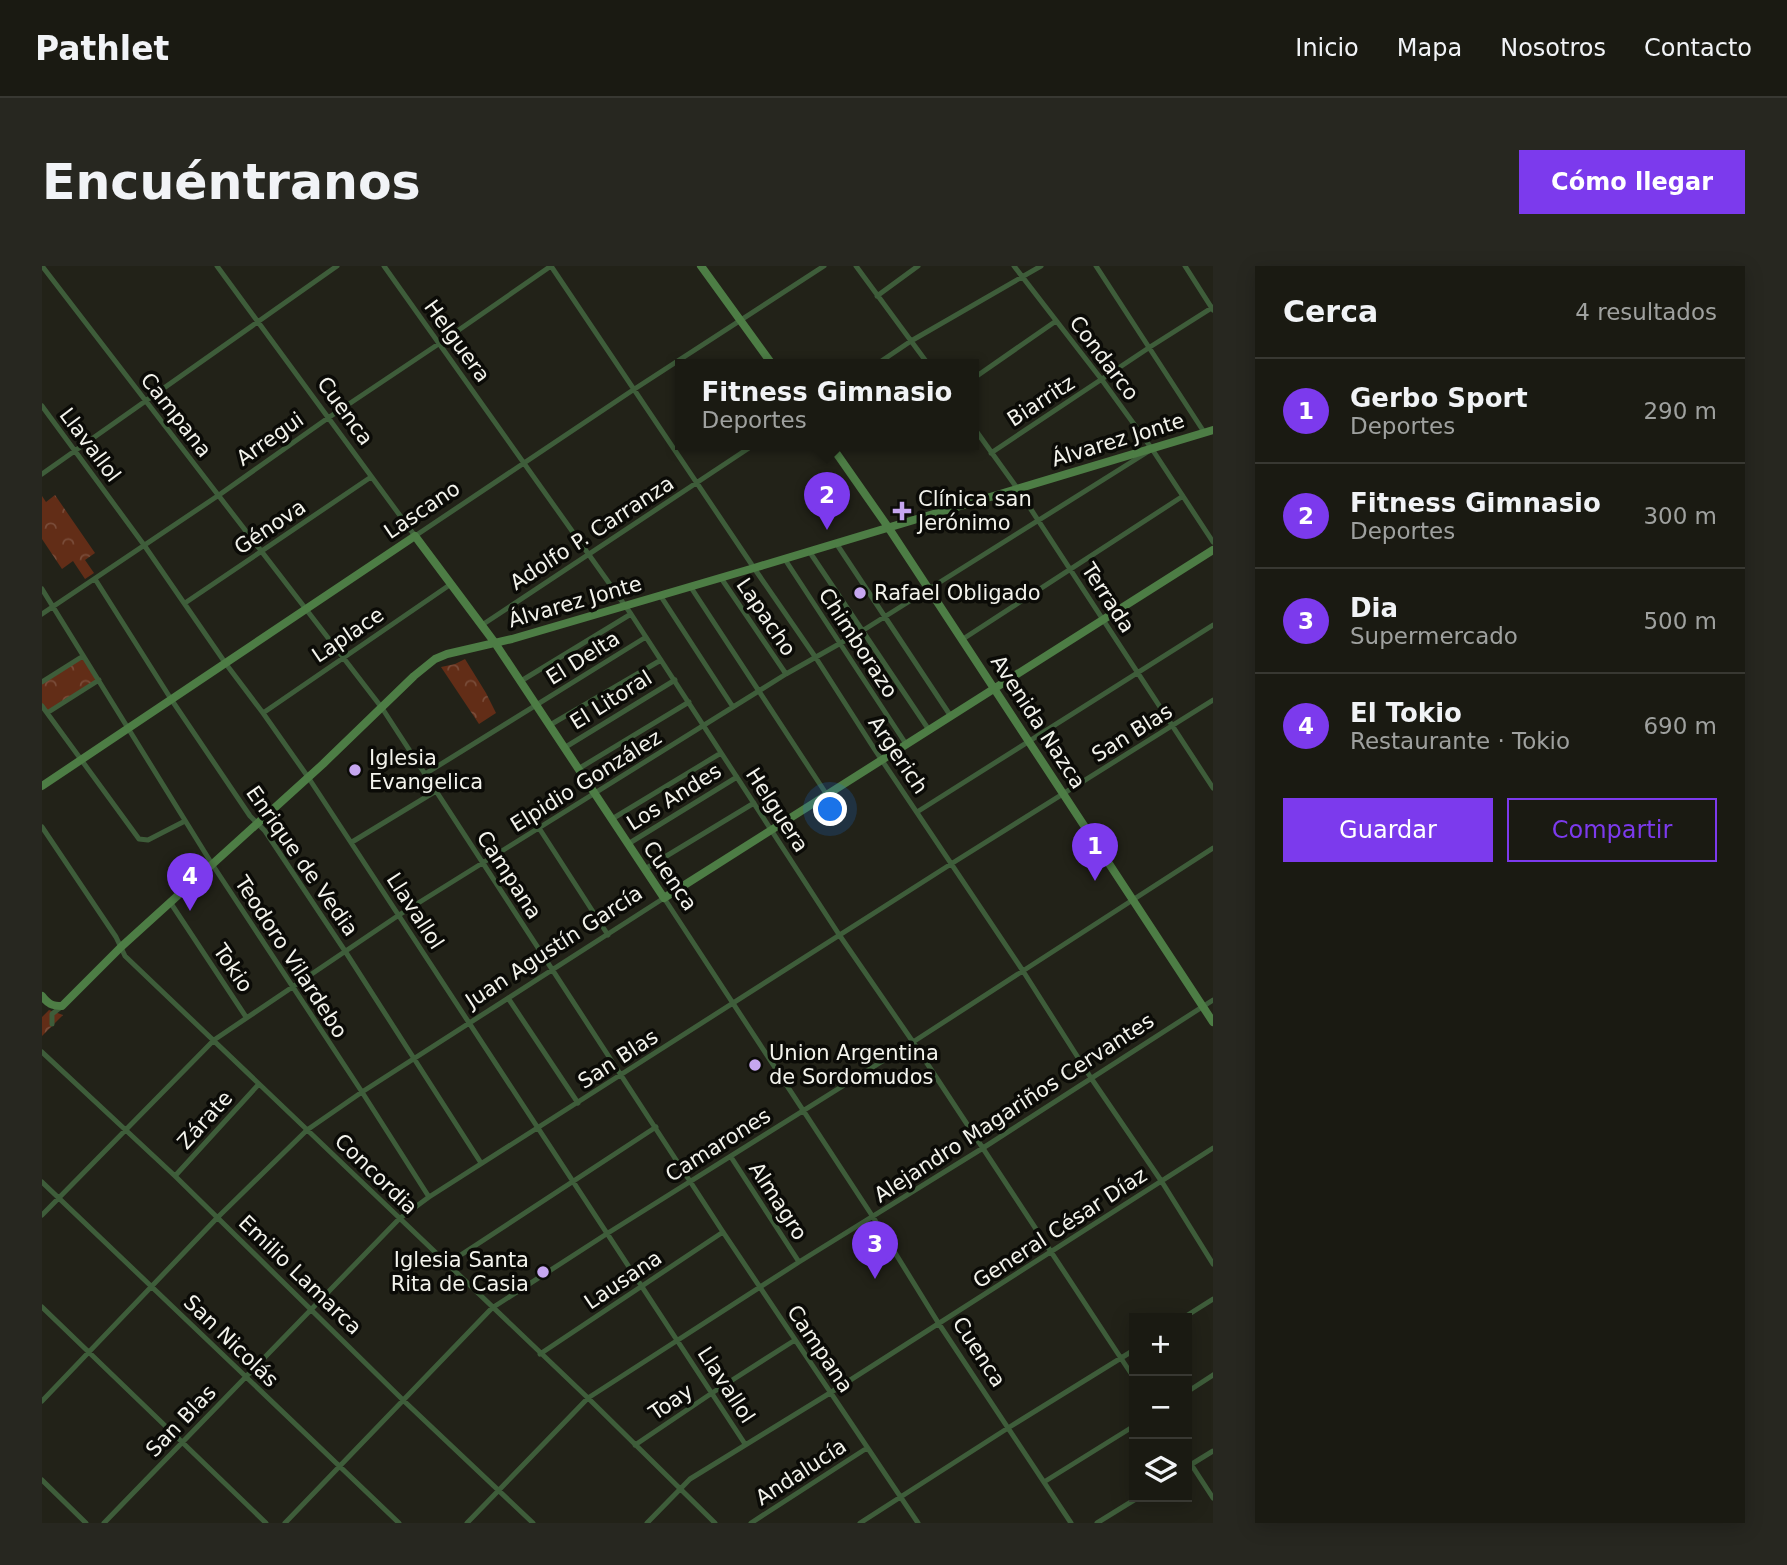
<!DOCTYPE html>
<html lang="es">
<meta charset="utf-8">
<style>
:root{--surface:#1a1a12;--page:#272720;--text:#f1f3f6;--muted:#9fa19f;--line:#383832;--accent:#7c3aed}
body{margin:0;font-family:"DejaVu Sans",sans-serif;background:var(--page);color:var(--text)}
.controls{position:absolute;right:21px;bottom:21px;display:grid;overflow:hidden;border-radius:0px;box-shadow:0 4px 18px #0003}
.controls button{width:63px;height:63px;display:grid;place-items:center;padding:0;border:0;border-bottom:2px solid var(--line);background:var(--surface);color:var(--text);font:35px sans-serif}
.you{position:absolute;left:789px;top:544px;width:24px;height:24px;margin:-18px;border:5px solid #fff;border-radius:50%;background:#1a73e8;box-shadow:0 0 0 10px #1a73e833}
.badge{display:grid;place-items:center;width:46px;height:46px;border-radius:50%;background:var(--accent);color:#fff;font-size:23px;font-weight:700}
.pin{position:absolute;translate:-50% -58px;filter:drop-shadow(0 2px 4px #0008)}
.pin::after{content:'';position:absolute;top:37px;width:24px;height:21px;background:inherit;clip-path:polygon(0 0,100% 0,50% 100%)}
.popup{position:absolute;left:633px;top:93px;width:304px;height:91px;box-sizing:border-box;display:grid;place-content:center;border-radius:0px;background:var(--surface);filter:drop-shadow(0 2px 5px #0005);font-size:23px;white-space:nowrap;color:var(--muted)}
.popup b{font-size:26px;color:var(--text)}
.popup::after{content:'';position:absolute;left:50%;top:100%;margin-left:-14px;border:14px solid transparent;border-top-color:var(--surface)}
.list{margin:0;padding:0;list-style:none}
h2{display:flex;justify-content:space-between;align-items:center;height:91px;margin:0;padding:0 28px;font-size:30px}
h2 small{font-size:23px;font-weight:400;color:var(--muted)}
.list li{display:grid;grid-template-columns:46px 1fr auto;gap:21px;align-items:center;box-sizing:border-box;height:105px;padding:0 28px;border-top:2px solid var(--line)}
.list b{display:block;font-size:26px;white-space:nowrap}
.list p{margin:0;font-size:23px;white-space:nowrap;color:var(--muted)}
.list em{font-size:23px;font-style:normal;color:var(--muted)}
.actions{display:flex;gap:14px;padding:21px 28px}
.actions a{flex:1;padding:16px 0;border:2px solid var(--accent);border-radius:0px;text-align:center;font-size:24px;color:var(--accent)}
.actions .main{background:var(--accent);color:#fff}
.icon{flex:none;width:38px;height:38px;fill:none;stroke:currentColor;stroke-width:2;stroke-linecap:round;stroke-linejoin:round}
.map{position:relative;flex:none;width:1171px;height:1257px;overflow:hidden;border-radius:0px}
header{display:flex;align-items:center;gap:42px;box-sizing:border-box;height:98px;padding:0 35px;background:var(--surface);border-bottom:2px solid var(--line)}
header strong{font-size:33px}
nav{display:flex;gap:38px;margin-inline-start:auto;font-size:24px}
.intro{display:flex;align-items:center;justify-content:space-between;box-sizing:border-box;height:168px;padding:0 42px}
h1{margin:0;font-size:49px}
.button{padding:18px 32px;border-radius:0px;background:var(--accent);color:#fff;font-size:24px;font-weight:700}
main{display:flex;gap:42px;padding:0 42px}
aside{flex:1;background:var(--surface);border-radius:0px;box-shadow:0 4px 18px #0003}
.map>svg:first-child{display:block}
.park{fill:url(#park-crowns)}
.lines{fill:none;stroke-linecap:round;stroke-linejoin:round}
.street{stroke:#3e5d3a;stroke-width:5}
.secondary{stroke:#4d7d45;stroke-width:8}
.poi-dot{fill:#c6a6f0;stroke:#0b0b07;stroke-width:2.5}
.labels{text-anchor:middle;stroke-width:7;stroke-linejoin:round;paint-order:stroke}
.street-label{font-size:21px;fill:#f3f3ec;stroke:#0b0b07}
.poi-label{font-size:21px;fill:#f3f3ec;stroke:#0b0b07;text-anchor:start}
</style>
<header>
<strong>Pathlet</strong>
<nav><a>Inicio</a><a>Mapa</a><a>Nosotros</a><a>Contacto</a></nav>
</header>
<div class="intro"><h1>Encuéntranos</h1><a class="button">Cómo llegar</a></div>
<main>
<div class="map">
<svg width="1171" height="1257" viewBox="0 0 1171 1257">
<defs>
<pattern id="park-crowns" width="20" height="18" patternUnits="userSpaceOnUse" patternTransform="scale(1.75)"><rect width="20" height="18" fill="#622d17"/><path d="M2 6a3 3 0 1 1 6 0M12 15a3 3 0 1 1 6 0" fill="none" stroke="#794c39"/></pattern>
</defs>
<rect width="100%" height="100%" fill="#222218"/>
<path class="park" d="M 13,229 L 53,287 L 43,294 L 52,307 L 43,313 L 31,295 L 20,303 L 0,273 L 0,230 L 4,236 Z
M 41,390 L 57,414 L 5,447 L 0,440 L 0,416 Z
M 423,393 L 444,427 L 454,447 L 437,458 L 399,401 L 413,398 Z
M 7,744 L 21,749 L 0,770 L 0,751 Z"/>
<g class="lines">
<path class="street" d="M 0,0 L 340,442 L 681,966 L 876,1257
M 175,0 L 373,270 L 591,124 L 782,0
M 342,0 L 589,348 L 798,670 L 871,776 L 1092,1112
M 509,0 L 712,302 L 774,392 L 833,484 L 981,705 L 1049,812 L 1120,916 L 1171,998
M 814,0 L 886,98
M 972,0 L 1060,114 L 1110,183 L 1171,276
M 1054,0 L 1162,166
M 1143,0 L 1171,44
M 835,30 L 876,0
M 835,98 L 869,75 L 999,0
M 932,112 L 1014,55
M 0,140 L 102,279 L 184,398 L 221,447 L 266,511 L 703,1178
M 932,162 L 975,222 L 1171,522
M 949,187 L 1108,81 L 1171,41
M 0,208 L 295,0
M 794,277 L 908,449
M 767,285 L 887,464
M 742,292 L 864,478
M 679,312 L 744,408
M 53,313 L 129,433 L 208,550 L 223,565 L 303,685 L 439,897
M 648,320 L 785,529
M 0,323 L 170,598 L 320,826 L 387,931
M 618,329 L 691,441
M 143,337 L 329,211
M 0,348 L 177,229 L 286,152 L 398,77 L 509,0
M 440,359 L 713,178
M 921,373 L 1141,230
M 479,415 L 589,348
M 0,416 L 41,390
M 0,440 L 97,573 L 106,574 L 143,555
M 5,447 L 57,414
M 221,447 L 409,318
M 508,459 L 619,394
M 522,482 L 633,414
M 536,503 L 647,436
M 383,508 L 604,371
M 875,546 L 1171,359
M 570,553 L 679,487
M 0,561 L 74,671 L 83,690 L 546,1132 L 673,1257
M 497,562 L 566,669
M 310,576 L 394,525
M 586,578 L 695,511
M 603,603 L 712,537
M 128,636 L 204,751
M 466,732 L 536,837
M 10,758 L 10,748 L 19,741
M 0,786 L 133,910 L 362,1135 L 491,1257
M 689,891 L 757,996
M 133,910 L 216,819
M 0,916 L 357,1257
M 0,949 L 172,774 L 357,649 L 744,408 L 820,365 L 1107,185
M 405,998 L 614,861
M 0,1041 L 224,1257
M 1141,1052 L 1171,1033
M 498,1088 L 681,966
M 1145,1126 L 1171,1109
M 0,1135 L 175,952 L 265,864 L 320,826 L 622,632 L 831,951 L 897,1058 L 1029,1257
M 593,1179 L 670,1127 L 753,1074
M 1145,1192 L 1171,1232
M 1145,1201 L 1171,1185
M 0,1214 L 44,1257
M 1002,1216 L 1092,1160
M 62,1257 L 357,953 L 387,931 L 909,598 L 1171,434
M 243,1257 L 450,1042 L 566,967 L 871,776 L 1171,582
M 425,1257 L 546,1132 L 757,996 L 941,882 L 1171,734
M 605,1257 L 648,1213 L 788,1127 L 1171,882
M 709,1257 L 825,1182
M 818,1257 L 966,1162 L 1092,1084
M 1055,1257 L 1097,1231"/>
<path class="secondary" d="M 659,0 L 730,98
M 788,178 L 846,261 L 1171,756
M 0,520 L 373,270 L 453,377 L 622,632 L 1171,284
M 0,730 C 6,738 10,740 20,740 L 79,681 L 281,498 L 372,410 L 393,393 L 405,388 L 470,373 L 712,302 L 1171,164"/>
</g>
<g class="poi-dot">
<path d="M856.5 234.5h7v7h7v7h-7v7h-7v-7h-7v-7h7z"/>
<circle cx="818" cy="327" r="7"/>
<circle cx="313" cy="504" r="7"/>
<circle cx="713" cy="799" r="7"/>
<circle cx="501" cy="1006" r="7"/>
</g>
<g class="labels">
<g class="street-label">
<text transform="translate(415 75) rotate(54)" y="7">Helguera</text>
<text transform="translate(1062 92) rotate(53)" y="7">Condarco</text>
<text transform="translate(999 135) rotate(-33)" y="7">Biarritz</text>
<text transform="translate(303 145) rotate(54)" y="7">Cuenca</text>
<text transform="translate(134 149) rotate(52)" y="7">Campana</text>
<text transform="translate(228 173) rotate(-35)" y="7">Arregui</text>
<text transform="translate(1076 174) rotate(-17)" y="7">Álvarez Jonte</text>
<text transform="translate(48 179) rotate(53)" y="7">Llavallol</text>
<text transform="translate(380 244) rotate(-34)" y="7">Lascano</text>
<text transform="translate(228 261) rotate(-34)" y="7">Génova</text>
<text transform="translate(550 267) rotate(-33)" y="7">Adolfo P. Carranza</text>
<text transform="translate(1066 332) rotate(57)" y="7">Terrada</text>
<text transform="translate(533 336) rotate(-16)" y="7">Álvarez Jonte</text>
<text transform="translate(724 351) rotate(56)" y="7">Lapacho</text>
<text transform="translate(306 369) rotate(-34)" y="7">Laplace</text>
<text transform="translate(816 377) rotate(57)" y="7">Chimborazo</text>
<text transform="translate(541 392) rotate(-32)" y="7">El Delta</text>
<text transform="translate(569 434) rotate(-32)" y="7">El Litoral</text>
<text transform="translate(996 456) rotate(57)" y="7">Avenida Nazca</text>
<text transform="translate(1090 467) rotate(-32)" y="7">San Blas</text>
<text transform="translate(856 489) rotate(56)" y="7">Argerich</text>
<text transform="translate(544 515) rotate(-32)" y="7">Elpidio González</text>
<text transform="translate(632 531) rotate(-32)" y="7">Los Andes</text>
<text transform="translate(735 544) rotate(57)" y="7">Helguera</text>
<text transform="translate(260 595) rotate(55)" y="7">Enrique de Vedia</text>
<text transform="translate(467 609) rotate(57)" y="7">Campana</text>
<text transform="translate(628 610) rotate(56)" y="7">Cuenca</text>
<text transform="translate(373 645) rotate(57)" y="7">Llavallol</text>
<text transform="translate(512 681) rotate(-33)" y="7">Juan Agustín García</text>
<text transform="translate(249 691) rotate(57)" y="7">Teodoro Vilardebo</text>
<text transform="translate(191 702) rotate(56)" y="7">Tokio</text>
<text transform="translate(576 793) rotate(-33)" y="7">San Blas</text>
<text transform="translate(972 842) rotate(-33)" y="7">Alejandro Magariños Cervantes</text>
<text transform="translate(163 854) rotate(-48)" y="7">Zárate</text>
<text transform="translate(676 879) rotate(-32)" y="7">Camarones</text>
<text transform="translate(334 908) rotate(44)" y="7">Concordia</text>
<text transform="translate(736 935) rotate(57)" y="7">Almagro</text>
<text transform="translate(1018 962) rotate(-33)" y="7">General César Díaz</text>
<text transform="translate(258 1009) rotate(44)" y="7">Emilio Lamarca</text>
<text transform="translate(581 1014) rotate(-34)" y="7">Lausana</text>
<text transform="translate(189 1075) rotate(44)" y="7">San Nicolás</text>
<text transform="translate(778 1083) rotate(56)" y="7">Campana</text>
<text transform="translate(937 1086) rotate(57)" y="7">Cuenca</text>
<text transform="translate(684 1119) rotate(57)" y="7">Llavallol</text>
<text transform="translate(629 1136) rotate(-34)" y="7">Toay</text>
<text transform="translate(139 1155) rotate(-46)" y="7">San Blas</text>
<text transform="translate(759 1206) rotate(-33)" y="7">Andalucía</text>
</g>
<g class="poi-label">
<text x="876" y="240">Clínica san<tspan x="876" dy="24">Jerónimo</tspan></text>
<text x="832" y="334">Rafael Obligado</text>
<text x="327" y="499">Iglesia<tspan x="327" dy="24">Evangelica</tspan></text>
<text x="727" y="794">Union Argentina<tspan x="727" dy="24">de Sordomudos</tspan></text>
<text x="487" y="1001" text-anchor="end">Iglesia Santa<tspan x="487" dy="24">Rita de Casia</tspan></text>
</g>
</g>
</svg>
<div class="controls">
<button>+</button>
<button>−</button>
<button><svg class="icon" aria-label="layers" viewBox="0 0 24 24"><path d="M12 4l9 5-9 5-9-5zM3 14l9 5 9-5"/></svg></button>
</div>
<div class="you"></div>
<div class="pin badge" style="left:1053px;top:615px">1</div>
<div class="pin badge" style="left:785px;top:264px">2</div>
<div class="popup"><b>Fitness Gimnasio</b>Deportes</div>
<div class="pin badge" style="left:833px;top:1013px">3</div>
<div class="pin badge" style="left:148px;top:645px">4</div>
</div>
<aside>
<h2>Cerca<small>4 resultados</small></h2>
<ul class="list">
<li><span class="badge">1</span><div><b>Gerbo Sport</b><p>Deportes</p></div><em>290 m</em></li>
<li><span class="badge">2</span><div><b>Fitness Gimnasio</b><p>Deportes</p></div><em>300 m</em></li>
<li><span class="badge">3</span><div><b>Dia</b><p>Supermercado</p></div><em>500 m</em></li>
<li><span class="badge">4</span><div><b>El Tokio</b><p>Restaurante · Tokio</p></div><em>690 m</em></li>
</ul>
<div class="actions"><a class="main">Guardar</a><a>Compartir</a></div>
</aside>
</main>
